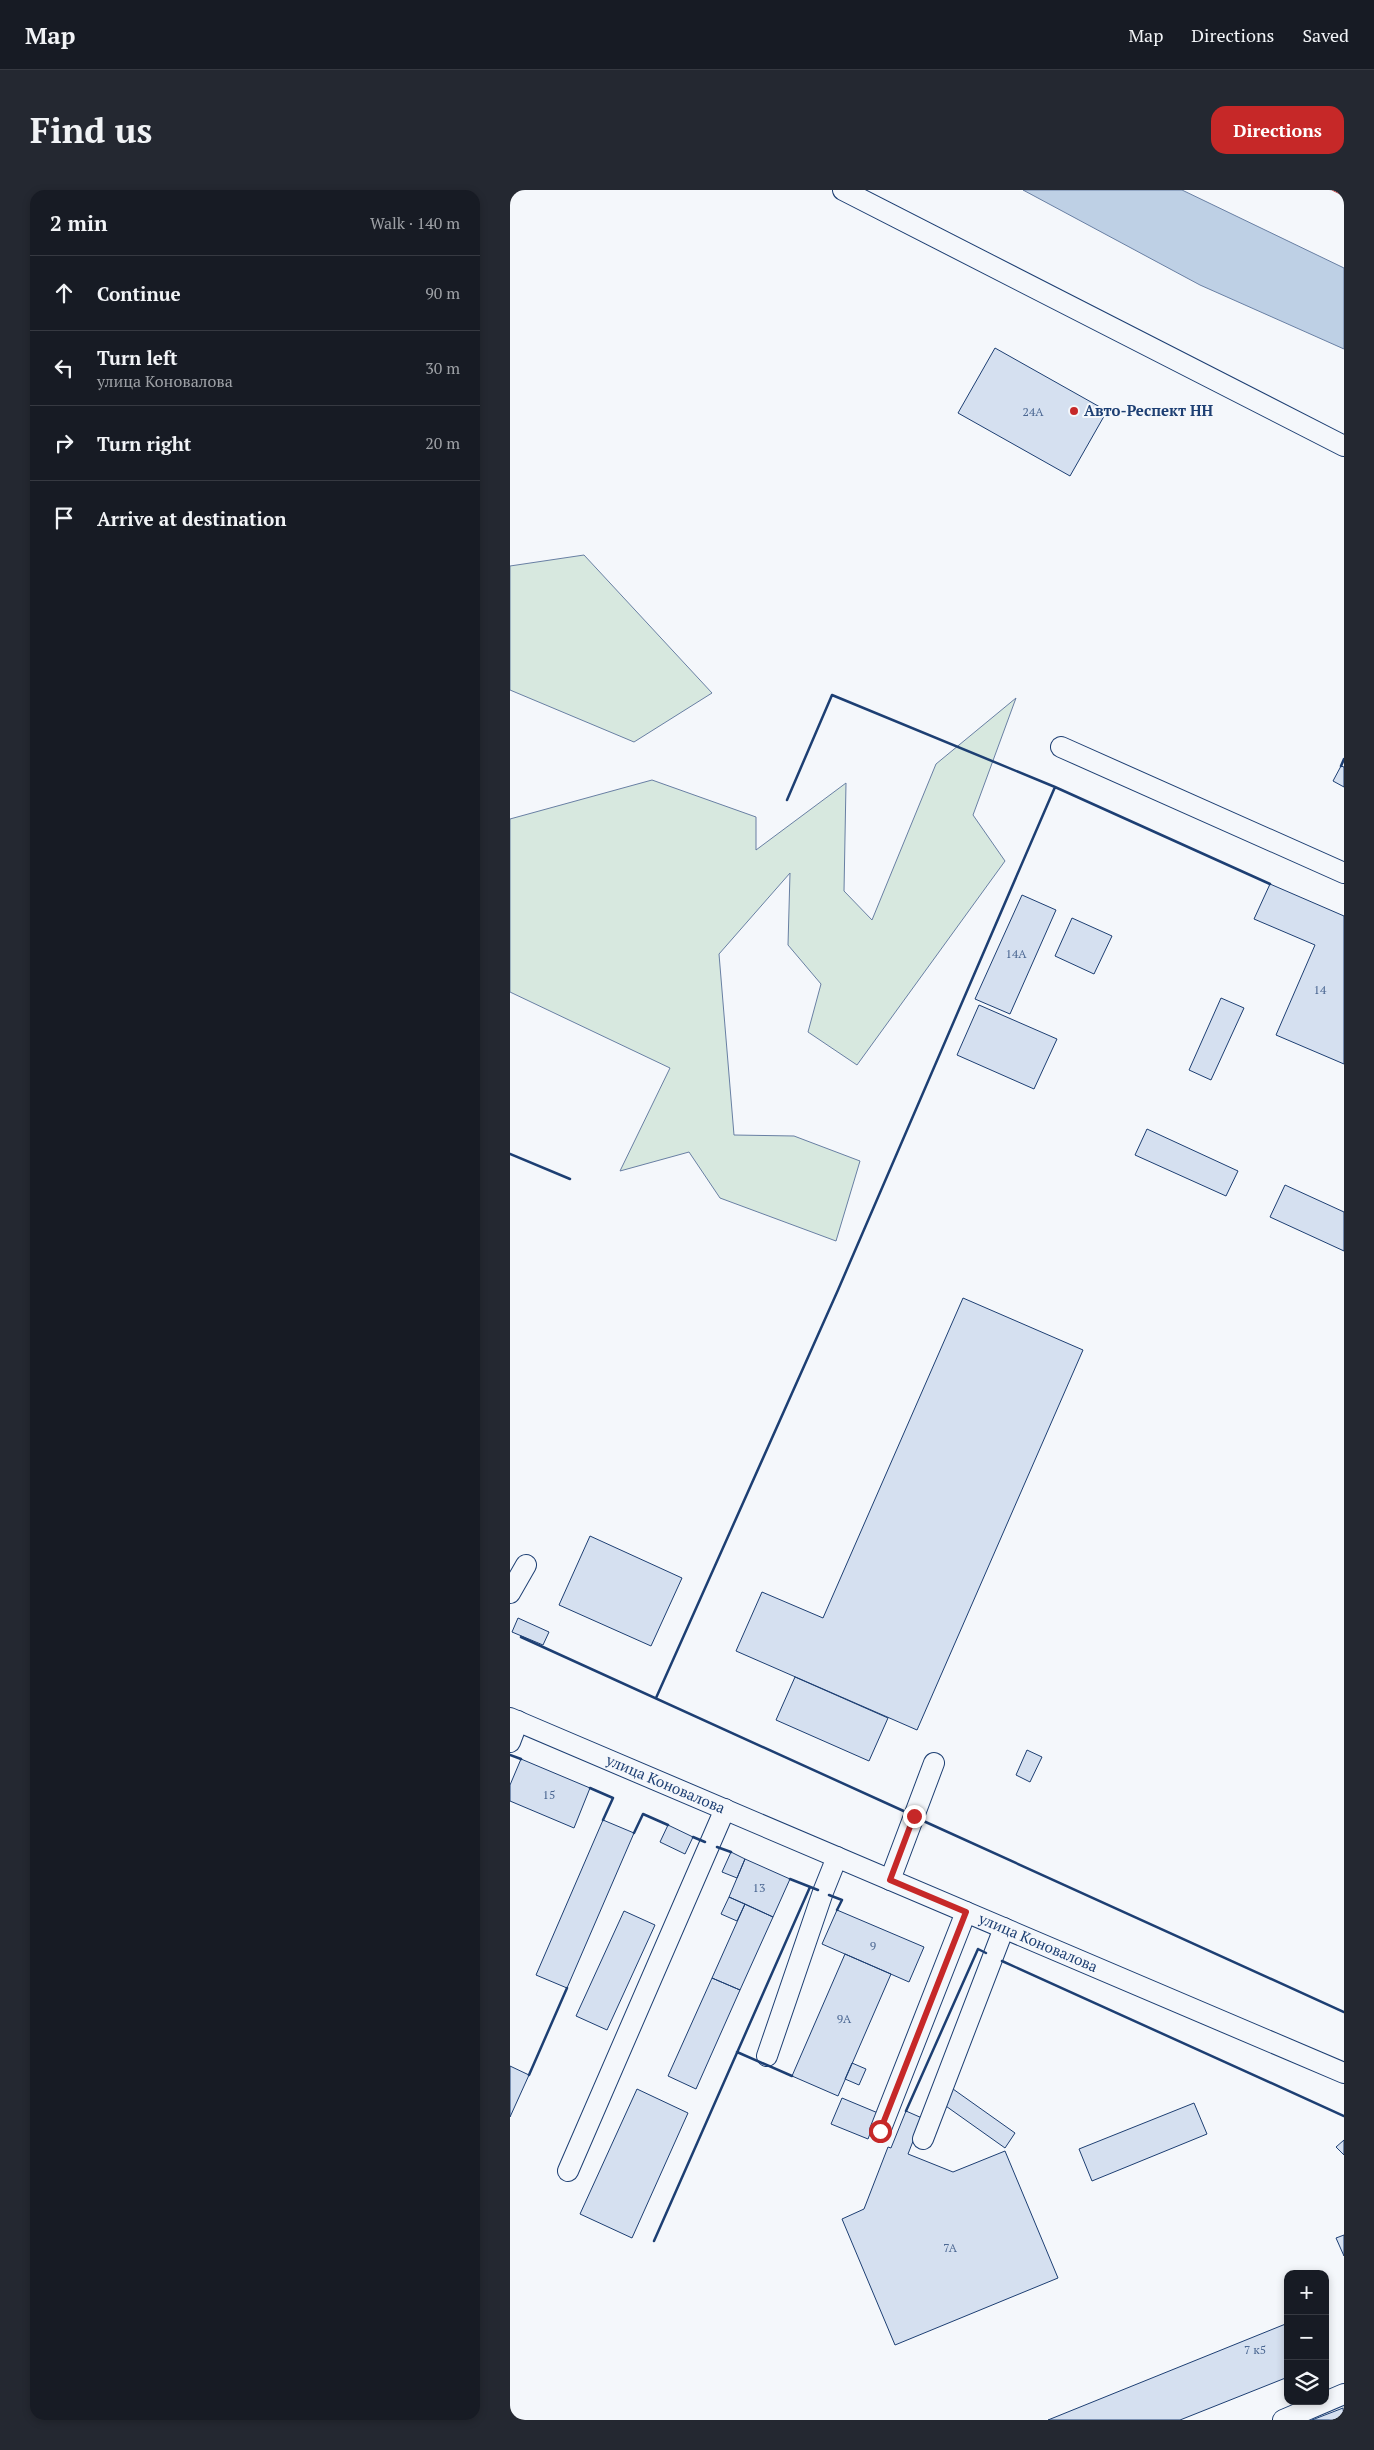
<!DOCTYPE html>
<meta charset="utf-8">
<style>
:root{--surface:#171b24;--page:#242831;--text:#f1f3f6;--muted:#9ea1a6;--line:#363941;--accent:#c62828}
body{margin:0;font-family:"PT Serif",serif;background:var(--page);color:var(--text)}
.controls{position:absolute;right:15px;bottom:15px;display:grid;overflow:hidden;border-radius:10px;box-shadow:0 2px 8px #0003}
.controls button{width:45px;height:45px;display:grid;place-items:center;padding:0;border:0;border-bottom:1px solid var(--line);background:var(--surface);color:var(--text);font:25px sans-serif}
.stop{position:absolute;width:15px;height:15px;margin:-11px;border:4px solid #c62828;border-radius:50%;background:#fff}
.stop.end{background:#c62828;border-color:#fff;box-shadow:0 1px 5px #0008}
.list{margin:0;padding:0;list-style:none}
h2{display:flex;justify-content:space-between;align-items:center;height:65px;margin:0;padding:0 20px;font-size:21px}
h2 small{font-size:16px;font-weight:400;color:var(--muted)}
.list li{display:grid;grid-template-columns:32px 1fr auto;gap:15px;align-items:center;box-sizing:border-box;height:75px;padding:0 20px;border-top:1px solid var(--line)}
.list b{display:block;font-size:19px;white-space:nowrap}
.list p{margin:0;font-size:16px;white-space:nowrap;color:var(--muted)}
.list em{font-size:16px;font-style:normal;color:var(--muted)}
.icon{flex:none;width:28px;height:28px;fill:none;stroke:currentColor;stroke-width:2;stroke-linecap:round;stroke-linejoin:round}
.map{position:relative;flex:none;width:834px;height:2230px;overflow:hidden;border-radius:15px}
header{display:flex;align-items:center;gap:30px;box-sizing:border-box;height:70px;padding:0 25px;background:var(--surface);border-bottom:1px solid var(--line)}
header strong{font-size:24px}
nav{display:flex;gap:28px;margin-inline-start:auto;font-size:18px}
.intro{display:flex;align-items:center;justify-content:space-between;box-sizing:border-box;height:120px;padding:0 30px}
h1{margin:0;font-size:35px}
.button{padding:12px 22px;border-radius:15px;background:var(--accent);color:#fff;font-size:18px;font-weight:700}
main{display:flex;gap:30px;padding:0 30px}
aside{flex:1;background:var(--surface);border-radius:15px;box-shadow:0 2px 8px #0003}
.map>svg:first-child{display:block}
.green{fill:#d7e8df;stroke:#687fa3}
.water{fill:#bed0e5;stroke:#687fa3}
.building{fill:#d5e0f0;stroke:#1d3f73}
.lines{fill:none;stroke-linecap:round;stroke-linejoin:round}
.minor-casing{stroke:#1d3f73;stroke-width:22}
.minor{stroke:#f4f7fb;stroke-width:20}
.wall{stroke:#1d3f73;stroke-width:2.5}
.power{stroke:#c62828;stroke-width:1;stroke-dasharray:18 4 2.5 4;stroke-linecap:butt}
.route{stroke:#c62828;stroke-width:6}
.poi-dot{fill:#c62828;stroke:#f4f7fb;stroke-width:2}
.labels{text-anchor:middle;stroke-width:4;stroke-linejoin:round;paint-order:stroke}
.number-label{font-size:12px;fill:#4b6792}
.poi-label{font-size:15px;font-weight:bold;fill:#1d3f73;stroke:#f4f7fb;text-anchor:start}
.street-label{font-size:15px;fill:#1d3f73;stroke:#f4f7fb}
</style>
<header>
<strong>Map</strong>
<nav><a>Map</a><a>Directions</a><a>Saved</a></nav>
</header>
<div class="intro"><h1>Find us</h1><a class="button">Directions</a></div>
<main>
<aside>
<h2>2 min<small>Walk · 140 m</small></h2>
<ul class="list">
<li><svg class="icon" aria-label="ahead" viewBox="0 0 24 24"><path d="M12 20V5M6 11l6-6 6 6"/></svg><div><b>Continue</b></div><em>90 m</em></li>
<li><svg class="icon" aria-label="left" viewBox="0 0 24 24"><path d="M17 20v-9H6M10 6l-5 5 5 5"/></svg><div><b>Turn left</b><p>улица Коновалова</p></div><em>30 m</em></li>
<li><svg class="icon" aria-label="right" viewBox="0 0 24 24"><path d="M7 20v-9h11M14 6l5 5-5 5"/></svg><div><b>Turn right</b></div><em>20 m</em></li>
<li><svg class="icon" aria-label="arrive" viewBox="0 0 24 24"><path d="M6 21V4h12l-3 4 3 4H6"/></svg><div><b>Arrive at destination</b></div></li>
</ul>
</aside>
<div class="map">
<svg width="834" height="2230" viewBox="0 0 834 2230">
<rect width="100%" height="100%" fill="#f4f7fb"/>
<path class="green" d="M 74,365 L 202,503 L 124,552 L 0,500 L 0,376 Z
M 506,508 L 463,625 L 495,671 L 347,875 L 298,842 L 311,794 L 278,755 L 280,683 L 209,764 L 224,945 L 284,946 L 350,971 L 326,1051 L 210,1008 L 179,962 L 110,981 L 160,878 L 0,802 L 0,629 L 142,590 L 246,627 L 246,660 L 336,593 L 334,701 L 362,730 L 426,574 Z"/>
<path class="water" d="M 513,0 L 672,0 L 834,78 L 834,159 L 690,95 Z"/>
<path class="building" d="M 485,158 L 597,221 L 560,286 L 448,223 Z
M 831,576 L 834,577 L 834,597 L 823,591 Z
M 760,694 L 834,726 L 834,874 L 766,845 L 805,755 L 744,729 Z
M 512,705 L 546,720 L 500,824 L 465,809 Z
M 562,728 L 602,746 L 584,784 L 545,766 Z
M 711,808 L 734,818 L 701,890 L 679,880 Z
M 469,815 L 547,849 L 524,899 L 447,865 Z
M 637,939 L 728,981 L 716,1006 L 625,965 Z
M 775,995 L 834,1022 L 834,1061 L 760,1027 Z
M 453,1108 L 573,1160 L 407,1540 L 226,1461 L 252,1402 L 313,1428 Z
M 80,1346 L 172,1388 L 141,1456 L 49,1415 Z
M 8,1428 L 39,1442 L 33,1455 L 2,1442 Z
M 285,1487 L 378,1528 L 359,1571 L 266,1530 Z
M 517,1560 L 532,1567 L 520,1592 L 506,1585 Z
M 11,1569 L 80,1598 L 64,1638 L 0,1611 L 0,1595 Z
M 93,1630 L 124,1643 L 57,1798 L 26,1785 Z
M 158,1635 L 183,1647 L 175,1664 L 150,1652 Z
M 221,1662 L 235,1669 L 227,1688 L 212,1682 Z
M 235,1669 L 280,1689 L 263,1727 L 219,1707 Z
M 219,1707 L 235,1714 L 227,1731 L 211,1724 Z
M 235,1714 L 263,1727 L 230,1800 L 202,1788 Z
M 327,1720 L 414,1757 L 399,1792 L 312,1754 Z
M 114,1721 L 145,1735 L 97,1840 L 66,1826 Z
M 335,1764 L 381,1784 L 328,1906 L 282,1886 Z
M 202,1788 L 230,1800 L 186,1899 L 158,1886 Z
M 342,1873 L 356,1879 L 349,1895 L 335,1889 Z
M 0,1876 L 19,1885 L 0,1927 Z
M 127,1899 L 178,1923 L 122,2048 L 70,2024 Z
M 443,1899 L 505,1943 L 495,1958 L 433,1914 Z
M 332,1908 L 368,1923 L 358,1949 L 321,1934 Z
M 684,1913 L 697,1944 L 582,1991 L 569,1959 Z
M 396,1921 L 412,1928 L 398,1964 L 443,1982 L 495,1961 L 548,2088 L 385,2155 L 332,2029 L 354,2019 L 378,1957 L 381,1958 Z
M 834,1950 L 834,1965 L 826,1957 Z
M 834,2045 L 834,2066 L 826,2048 Z
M 778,2133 L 778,2187 L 670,2230 L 538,2230 Z
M 833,2218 L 834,2230 L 802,2230 Z"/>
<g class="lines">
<defs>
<g id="minor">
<path d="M 333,0 L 834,256"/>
<path d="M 551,557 L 834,683"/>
<path d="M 0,1403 L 16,1375"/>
<path id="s1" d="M 0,1528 L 834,1883"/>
<path d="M 0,1552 L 8,1531"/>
<path d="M 380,1690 L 424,1573"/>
<path d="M 257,1866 L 313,1702 L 327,1667"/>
<path d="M 370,1941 L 456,1722"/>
<path d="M 413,1949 L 494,1738"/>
<path d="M 58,1981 L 215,1619"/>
<path d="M 773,2230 L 834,2204"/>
</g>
</defs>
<use href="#minor" class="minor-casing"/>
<use href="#minor" class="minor"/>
<path class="wall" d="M 831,576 L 834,569
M 277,610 L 322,505 L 545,597
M 0,964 L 60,989
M 11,1447 L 398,1623
M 146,1508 L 328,1100 L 545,597 L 760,694
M 0,1565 L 11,1569
M 80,1598 L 103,1608 L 93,1630
M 409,1629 L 834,1822
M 124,1643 L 133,1624 L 158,1635
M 183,1647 L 195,1652
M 207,1657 L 221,1662
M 280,1689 L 308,1700
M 319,1705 L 332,1710 L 327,1720
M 492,1771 L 834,1926
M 227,1862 L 282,1886
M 19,1885 L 57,1798
M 396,1921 L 468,1759 L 476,1763
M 144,2051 L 300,1697"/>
<path class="power" d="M 822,0 L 834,6"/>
</g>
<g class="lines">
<path class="route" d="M 370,1941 L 456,1722 L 380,1690 L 404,1626"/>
</g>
<circle class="poi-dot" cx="564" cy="221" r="5"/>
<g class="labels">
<g class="number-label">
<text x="523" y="226">24А</text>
<text x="506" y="768">14А</text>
<text x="810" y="804">14</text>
<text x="39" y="1609">15</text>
<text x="249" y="1702">13</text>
<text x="363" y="1760">9</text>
<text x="334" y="1833">9А</text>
<text x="440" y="2062">7А</text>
<text x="745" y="2164">7 к5</text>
</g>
<g class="poi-label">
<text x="574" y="226">Авто-Респект НН</text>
</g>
<g class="street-label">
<text dy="5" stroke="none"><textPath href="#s1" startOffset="169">улица Коновалова</textPath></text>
<text dy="5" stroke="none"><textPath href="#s1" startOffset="574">улица Коновалова</textPath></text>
</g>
</g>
</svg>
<div class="controls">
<button>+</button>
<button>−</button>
<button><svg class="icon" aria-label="layers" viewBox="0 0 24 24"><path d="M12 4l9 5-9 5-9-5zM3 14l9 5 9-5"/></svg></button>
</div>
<div class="stop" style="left:370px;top:1941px"></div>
<div class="stop end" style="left:404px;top:1626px"></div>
</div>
</main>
